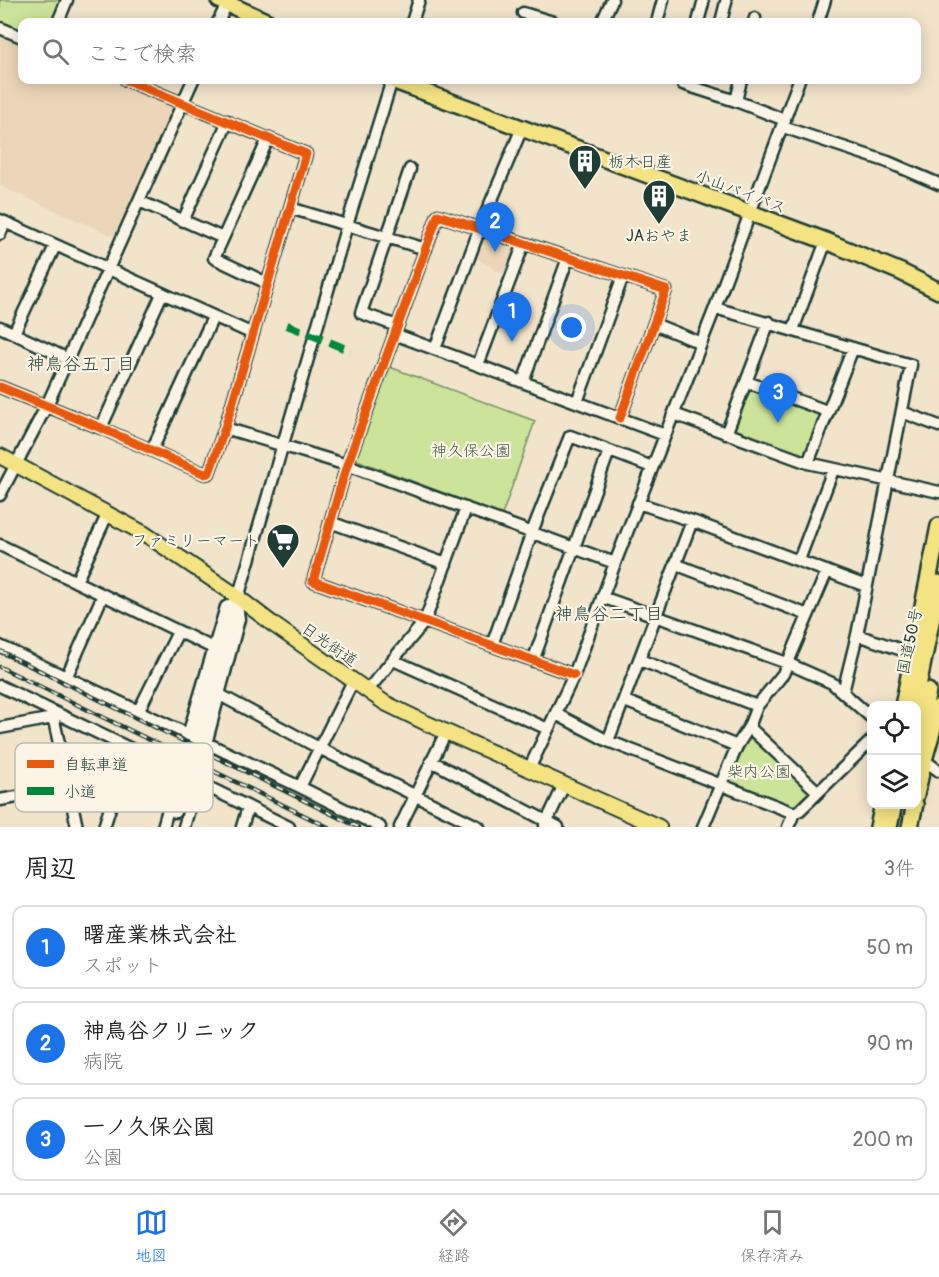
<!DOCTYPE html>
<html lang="ja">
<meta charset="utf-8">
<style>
:root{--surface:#fff;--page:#f2f2f2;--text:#222;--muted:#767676;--line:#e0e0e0;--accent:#1a73e8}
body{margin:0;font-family:Pangolin,"Klee One",sans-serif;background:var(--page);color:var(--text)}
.controls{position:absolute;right:18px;bottom:18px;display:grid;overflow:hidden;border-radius:12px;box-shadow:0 3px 15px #0003}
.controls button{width:54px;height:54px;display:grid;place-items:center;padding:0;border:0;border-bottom:2px solid var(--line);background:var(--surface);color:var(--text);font:30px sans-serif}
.you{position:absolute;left:572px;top:328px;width:21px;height:21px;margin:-15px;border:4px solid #fff;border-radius:50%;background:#1a73e8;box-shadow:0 0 0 9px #1a73e833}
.badge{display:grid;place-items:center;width:39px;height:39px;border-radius:50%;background:var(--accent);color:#fff;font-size:20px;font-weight:700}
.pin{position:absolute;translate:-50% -50px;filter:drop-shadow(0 2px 3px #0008)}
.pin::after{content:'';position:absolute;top:32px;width:21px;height:18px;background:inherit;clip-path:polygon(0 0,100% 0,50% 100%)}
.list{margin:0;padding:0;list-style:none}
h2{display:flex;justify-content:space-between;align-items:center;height:78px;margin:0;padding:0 24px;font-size:26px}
h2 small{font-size:20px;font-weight:400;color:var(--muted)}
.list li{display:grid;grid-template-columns:39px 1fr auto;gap:18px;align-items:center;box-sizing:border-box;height:84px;margin:0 12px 12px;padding:0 12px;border:2px solid var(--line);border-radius:12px}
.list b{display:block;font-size:22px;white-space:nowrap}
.list p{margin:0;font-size:20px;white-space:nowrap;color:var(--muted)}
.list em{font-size:20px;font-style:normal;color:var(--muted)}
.icon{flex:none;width:33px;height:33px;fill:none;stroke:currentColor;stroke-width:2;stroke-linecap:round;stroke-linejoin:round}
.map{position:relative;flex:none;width:939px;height:827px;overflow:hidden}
.search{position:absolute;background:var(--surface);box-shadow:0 3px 15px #0003;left:18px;right:18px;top:18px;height:66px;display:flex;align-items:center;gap:15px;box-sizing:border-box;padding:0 21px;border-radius:12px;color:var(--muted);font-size:22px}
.sheet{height:366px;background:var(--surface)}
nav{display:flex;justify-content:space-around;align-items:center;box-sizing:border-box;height:84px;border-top:2px solid var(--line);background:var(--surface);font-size:16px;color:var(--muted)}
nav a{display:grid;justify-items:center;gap:3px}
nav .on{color:var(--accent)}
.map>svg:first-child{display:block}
.built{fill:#ebd6b9}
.green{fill:#cbe49a;stroke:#759067;stroke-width:1.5}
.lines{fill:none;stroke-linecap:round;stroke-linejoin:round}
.minor-tunnel{stroke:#c8c2ad;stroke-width:10;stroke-dasharray:10 5;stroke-linecap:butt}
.minor-casing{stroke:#1f3d34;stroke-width:15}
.major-casing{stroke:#1f3d34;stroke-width:18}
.highway-casing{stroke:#1f3d34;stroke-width:20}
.minor{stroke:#fcf5e5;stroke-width:10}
.major{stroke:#f4e382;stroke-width:14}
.highway{stroke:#f4e382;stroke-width:15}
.rail-casing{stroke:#1f3d34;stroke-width:4.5}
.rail{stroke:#fcf5e5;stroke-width:2;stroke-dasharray:7;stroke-linecap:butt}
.quiet{stroke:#00873e;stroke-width:8;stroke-dasharray:15 8;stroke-linecap:butt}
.cycleway-casing{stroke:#fcf5e5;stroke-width:13}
.cycleway{stroke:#e8590c;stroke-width:9}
.labels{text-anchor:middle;stroke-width:4.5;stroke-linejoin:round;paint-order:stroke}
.poi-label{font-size:16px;fill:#1f3d34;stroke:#fcf5e5;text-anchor:start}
.street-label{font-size:16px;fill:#1f3d34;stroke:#fcf5e5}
.park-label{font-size:16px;fill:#415e48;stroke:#fcf5e5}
.neighbourhood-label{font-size:18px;fill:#1f3d34;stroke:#fcf5e5}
.key{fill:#fcf5e5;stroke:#babeb0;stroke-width:1.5}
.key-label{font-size:16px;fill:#1f3d34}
</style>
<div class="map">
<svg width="939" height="827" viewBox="0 0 939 827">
<rect width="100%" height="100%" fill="#f2e3cb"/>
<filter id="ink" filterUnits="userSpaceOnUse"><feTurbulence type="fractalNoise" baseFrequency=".0167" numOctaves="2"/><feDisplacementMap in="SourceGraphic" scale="12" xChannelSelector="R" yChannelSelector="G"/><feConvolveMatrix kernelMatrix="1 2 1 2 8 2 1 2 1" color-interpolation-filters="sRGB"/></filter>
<g filter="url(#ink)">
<path class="built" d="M 0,33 L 22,42 L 22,80 L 112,80 L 175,106 L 115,237 L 0,186 Z
M 483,235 L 517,247 L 503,274 L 474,257 Z"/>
<path class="green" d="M 0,0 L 66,0 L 57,22 L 22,22 L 22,32 L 0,23 Z
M 387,366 L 535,421 L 502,515 L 354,459 Z
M 749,386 L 824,413 L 806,460 L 732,432 Z
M 749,736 L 755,736 L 812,792 L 798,806 L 790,806 L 732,783 L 730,778 Z"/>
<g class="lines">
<path class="minor-tunnel" d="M 184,781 L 198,735"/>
<defs>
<path id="minor" d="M 523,13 L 553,22
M 58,22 L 67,0
M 218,22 L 227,4
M 412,22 L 419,0
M 602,22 L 612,0
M 657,22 L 663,0
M 698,22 L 703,3
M 721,22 L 726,2
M 754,22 L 755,18
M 818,22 L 825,0
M 0,28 L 22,37
M 684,80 L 683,84 L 736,101 L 785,120
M 736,101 L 741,80
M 783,127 L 888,162 L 939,184
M 139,201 L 223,238
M 290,208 L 426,249
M 0,220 L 253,334
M 183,221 L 228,121
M 0,234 L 5,222
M 267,283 L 214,258 L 268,139
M 715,308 L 911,365 L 857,635 L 843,692
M 654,324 L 701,343
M 397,326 L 361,313 L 410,169
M 0,327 L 66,358
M 793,330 L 826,241
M 14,333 L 55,246
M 394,334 L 665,435
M 435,349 L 480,228 L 522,128
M 478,365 L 524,243
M 523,382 L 568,258
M 747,382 L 827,411
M 0,387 L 101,428 L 205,474 L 209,473 L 225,428 L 306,154 L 126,80
M 577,402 L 623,276
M 902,412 L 939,426
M 674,414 L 808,463 L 939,492
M 101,428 L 162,294
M 225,428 L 347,465 L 615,563
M 726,434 L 769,322
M 152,450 L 213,317
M 808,463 L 853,348
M 0,495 L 47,405 L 193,80
M 638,503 L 692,521 L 866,586
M 330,522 L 446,564
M 0,545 L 213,648
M 799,560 L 833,470
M 675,564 L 808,615
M 76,582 L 108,513
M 602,597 L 787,663 L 832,683 L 872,718
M 857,635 L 914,654
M 492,645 L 532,532 L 570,436 L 652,467
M 0,646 L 300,787 L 380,827
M 393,660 L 548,729
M 640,660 L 757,706
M 533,661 L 609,451
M 574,675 L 313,581 L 347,465 L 438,215 L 666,290 L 620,418
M 66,678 L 103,595
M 0,686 L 129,748
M 367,691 L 425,621 L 466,508
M 220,695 L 319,748 L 479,827
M 625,701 L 737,746
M 52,711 L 77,827
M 138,712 L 178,632
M 556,714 L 608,741 L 794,813
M 749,727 L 818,792
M 0,728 L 53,718
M 188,735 L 226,607 L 236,602
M 198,735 L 347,225 L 392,80
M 608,741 L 692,521
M 206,744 L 239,619 L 237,605
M 924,760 L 939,771
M 431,761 L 558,827
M 529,769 L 574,675 L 615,563 L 715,308 L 799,80
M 300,787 L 353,681
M 0,800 L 68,788
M 175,812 L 184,781
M 545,825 L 564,785
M 104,827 L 129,748 L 289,827
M 163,827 L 178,774
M 184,827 L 197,782
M 242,827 L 248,807
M 400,827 L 446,732
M 703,827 L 737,746 L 749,727 L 757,706 L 783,674 L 827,571
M 788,827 L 794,813 L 800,810 L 872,740"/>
<path id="major" d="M 0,456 L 145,534 L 231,592 L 274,625 L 385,703 L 426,723 L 659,827"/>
<path id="highway" d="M 219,0 L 268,22
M 392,80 L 826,241 L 901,272 L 939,291
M 903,706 L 939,526
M 914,706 L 939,583
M 916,746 L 928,691
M 916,795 L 924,760 L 939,707
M 878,827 L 883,804
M 889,827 L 894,804
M 910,827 L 915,804"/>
</defs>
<use href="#minor" class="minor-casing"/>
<use href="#major" class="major-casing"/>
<use href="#highway" class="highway-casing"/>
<use href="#minor" class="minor"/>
<use href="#major" class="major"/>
<use href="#highway" class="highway"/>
<defs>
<path id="rail" d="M 0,651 L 358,827
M 0,667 L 328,827"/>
</defs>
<use href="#rail" class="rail-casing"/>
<use href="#rail" class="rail"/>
<path class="quiet" d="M 287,325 L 351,351"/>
<defs>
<path id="cycleway" d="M 0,387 L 101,428 L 205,474 L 209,473 L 225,428 L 306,154 L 126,80
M 574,675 L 313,581 L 347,465 L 438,215 L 666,290 L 620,418"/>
</defs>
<use href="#cycleway" class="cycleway-casing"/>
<use href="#cycleway" class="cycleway"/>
</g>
</g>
<defs>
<symbol id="building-pin" viewBox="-11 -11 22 30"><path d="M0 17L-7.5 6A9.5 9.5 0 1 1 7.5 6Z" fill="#1f3d34" stroke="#fcf5e5"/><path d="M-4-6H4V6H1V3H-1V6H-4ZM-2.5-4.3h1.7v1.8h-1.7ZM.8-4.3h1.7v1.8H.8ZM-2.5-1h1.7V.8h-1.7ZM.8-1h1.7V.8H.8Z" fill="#fff"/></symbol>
<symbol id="supermarket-pin" viewBox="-11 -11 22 30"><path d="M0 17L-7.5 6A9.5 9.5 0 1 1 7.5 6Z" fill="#1f3d34" stroke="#fcf5e5"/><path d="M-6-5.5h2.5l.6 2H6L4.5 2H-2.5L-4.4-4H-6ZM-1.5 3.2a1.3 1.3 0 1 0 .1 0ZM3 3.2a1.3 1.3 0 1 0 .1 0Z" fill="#fff"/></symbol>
</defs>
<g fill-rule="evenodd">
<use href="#building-pin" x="566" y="142" width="38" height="52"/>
<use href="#building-pin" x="640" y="177" width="38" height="52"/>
<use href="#supermarket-pin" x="264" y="521" width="38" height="52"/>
</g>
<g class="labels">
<g class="poi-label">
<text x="608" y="167">栃木日産</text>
<text x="659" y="241" text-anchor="middle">JAおやま</text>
<text x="260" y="546" text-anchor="end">ファミリーマート</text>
</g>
<g class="street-label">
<text transform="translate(741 191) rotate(21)" y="6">小山バイパス</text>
<text transform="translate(909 641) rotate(-78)" y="6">国道50号</text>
<text transform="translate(330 644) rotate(35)" y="6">日光街道</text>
</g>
<g class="park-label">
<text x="471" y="456">神久保公園</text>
<text x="759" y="777">柴内公園</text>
</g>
<g class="neighbourhood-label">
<text x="81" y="370">神鳥谷五丁目</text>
<text x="609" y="620">神鳥谷二丁目</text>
</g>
</g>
<rect x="15" y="743" width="198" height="69" rx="9" class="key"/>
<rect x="27" y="760" width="27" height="8" fill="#e8590c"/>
<rect x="27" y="787" width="27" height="8" fill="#00873e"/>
<g class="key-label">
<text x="64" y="770">自転車道</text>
<text x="64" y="797">小道</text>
</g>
</svg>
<div class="controls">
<button><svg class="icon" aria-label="locate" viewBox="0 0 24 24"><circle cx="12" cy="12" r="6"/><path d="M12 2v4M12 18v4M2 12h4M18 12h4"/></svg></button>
<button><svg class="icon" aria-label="layers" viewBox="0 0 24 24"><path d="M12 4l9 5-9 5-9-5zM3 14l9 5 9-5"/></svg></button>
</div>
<div class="you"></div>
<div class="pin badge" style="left:512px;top:342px">1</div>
<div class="pin badge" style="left:495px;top:252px">2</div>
<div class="pin badge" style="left:778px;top:423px">3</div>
<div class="search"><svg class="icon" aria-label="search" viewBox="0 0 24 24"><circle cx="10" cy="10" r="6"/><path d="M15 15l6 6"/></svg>ここで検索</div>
</div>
<section class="sheet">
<h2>周辺<small>3件</small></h2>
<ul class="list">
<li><span class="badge">1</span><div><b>曙産業株式会社</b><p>スポット</p></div><em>50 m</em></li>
<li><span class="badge">2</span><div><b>神鳥谷クリニック</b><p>病院</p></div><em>90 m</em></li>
<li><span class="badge">3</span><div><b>一ノ久保公園</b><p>公園</p></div><em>200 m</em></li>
</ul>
</section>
<nav>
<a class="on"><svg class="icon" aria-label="map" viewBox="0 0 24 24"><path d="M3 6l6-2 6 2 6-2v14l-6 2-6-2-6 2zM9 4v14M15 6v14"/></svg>地図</a>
<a><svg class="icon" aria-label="directions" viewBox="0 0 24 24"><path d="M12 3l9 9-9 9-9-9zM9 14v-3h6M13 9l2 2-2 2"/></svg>経路</a>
<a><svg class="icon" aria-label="saved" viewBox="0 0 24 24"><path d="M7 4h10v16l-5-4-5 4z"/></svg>保存済み</a>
</nav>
